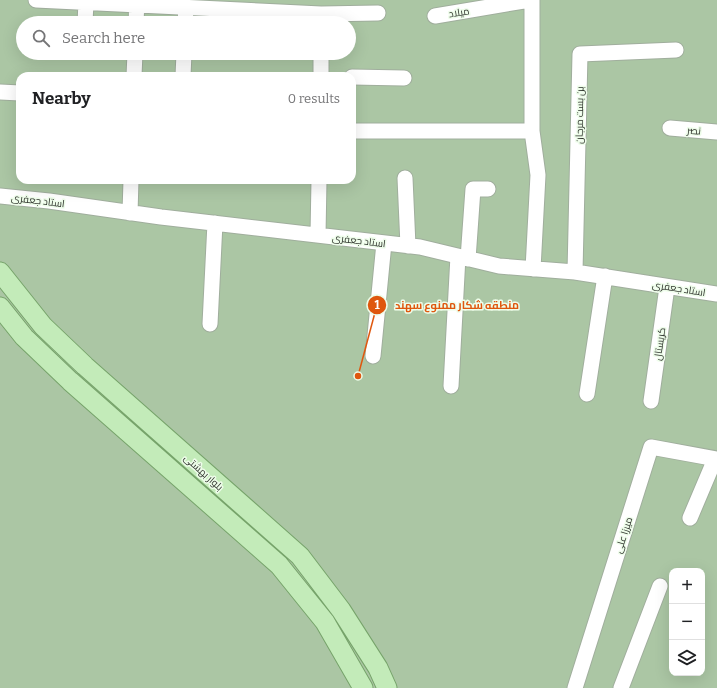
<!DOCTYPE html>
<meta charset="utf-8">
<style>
:root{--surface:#fff;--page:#f2f2f2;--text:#202124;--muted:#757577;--line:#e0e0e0}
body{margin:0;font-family:Bitter,Cairo,serif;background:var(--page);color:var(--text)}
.controls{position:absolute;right:12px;bottom:12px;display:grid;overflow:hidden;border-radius:8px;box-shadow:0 4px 16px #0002}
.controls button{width:36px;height:36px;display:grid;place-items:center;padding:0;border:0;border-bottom:1px solid var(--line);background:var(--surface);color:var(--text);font:20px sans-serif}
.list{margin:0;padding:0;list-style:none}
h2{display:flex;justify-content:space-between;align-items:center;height:52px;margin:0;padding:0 16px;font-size:17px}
h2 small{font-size:13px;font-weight:400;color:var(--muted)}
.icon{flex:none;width:22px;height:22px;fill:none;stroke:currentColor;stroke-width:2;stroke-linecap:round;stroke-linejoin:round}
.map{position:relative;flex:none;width:717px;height:688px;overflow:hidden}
.search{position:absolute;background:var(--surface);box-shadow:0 4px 16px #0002;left:16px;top:16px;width:340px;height:44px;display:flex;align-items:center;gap:10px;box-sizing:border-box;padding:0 14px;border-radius:22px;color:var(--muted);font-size:15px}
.panel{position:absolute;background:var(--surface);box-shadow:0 4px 16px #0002;left:16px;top:72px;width:340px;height:112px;border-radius:12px}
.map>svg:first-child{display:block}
.green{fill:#abc6a4;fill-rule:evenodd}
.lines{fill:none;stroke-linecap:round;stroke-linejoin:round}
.minor-casing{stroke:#a0ae9d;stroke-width:17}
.major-casing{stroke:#76a36a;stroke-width:21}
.minor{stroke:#fff;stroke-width:15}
.major{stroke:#c3ebb9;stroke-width:19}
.labels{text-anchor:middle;stroke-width:3;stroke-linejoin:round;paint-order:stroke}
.street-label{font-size:10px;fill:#30352e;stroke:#eefdea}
.leader{fill:none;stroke:#df570e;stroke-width:1.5}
.callout-dot{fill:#df570e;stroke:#eefdea;stroke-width:1.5}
.mark-label{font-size:12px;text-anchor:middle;font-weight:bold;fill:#fff}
.callout-label{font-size:11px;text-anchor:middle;font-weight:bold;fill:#df570e;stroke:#eefdea;stroke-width:3;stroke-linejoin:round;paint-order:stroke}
</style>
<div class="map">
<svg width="717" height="688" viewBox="0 0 717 688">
<rect width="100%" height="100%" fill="#e1efdd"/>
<path class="green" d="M 0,0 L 717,0 L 717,688 L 0,688 ZM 23,23 L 349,23 L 349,53 L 23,53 ZM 20,76 L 352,76 L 352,180 L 20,180 ZM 672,571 L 702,571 L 702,673 L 672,673 Z"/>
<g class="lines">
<defs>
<path id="minor" d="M 36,0 L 321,14 L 378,13
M 532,0 L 532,131 L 538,175 L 533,269
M 435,16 L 530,0
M 85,23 L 86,2
M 136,23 L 137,0
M 185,23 L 186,7
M 134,76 L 135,53
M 183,76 L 184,53
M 321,76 L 321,53
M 352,77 L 404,78
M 0,92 L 20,93
M 670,128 L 717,132
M 352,131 L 532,131
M 405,178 L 408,246
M 0,196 L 49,201 L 161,217 L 420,247 L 499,266 L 575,272 L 717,294
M 130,213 L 131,180
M 318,235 L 319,180
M 468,259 L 473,189 L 488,189
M 575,272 L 580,54 L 676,50
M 210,324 L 215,223
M 373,356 L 384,243
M 451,386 L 458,256
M 587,394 L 605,276
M 651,401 L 667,287
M 690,518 L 715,459
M 575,688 L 651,447 L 717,459
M 621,688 L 660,586"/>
<path id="major" d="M 0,272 L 43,326 L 85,366 L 300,556 L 341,610 L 378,668 L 387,688
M 0,307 L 24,337 L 70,381 L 279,565 L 325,622 L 363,688"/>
</defs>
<use href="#minor" class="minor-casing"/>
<use href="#major" class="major-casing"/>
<use href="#minor" class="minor"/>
<use href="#major" class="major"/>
</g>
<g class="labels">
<g class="street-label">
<text transform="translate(459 12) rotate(-9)" y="4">میلاد</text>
<text transform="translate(579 115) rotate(-89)" y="4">بن بست مرجان</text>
<text transform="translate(694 130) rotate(5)" y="4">نصر</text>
<text transform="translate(38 200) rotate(7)" y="4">استاد جعفری</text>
<text transform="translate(359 240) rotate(7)" y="4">استاد جعفری</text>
<text transform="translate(679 288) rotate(9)" y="4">استاد جعفری</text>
<text transform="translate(659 344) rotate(-82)" y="4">کریستال</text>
<text transform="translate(204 472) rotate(42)" y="4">بلوار بهشتی</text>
<text transform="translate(623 535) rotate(-72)" y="4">میرزا علی</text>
</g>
</g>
<path class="leader" d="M358 376L377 305"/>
<g class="callout-dot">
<circle cx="358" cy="376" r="4"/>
<circle cx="377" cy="305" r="10"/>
</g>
<g class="mark-label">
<text x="377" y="309">1</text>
</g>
<g class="callout-label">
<text x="457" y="309">منطقه شکار ممنوع سهند</text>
</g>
</svg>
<div class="controls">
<button>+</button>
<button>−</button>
<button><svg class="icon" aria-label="layers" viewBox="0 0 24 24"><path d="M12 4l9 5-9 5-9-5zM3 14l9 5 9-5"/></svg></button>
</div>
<div class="search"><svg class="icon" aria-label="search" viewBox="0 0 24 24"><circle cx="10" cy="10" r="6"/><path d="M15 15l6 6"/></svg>Search here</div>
<section class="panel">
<h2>Nearby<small>0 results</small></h2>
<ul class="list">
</ul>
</section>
</div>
